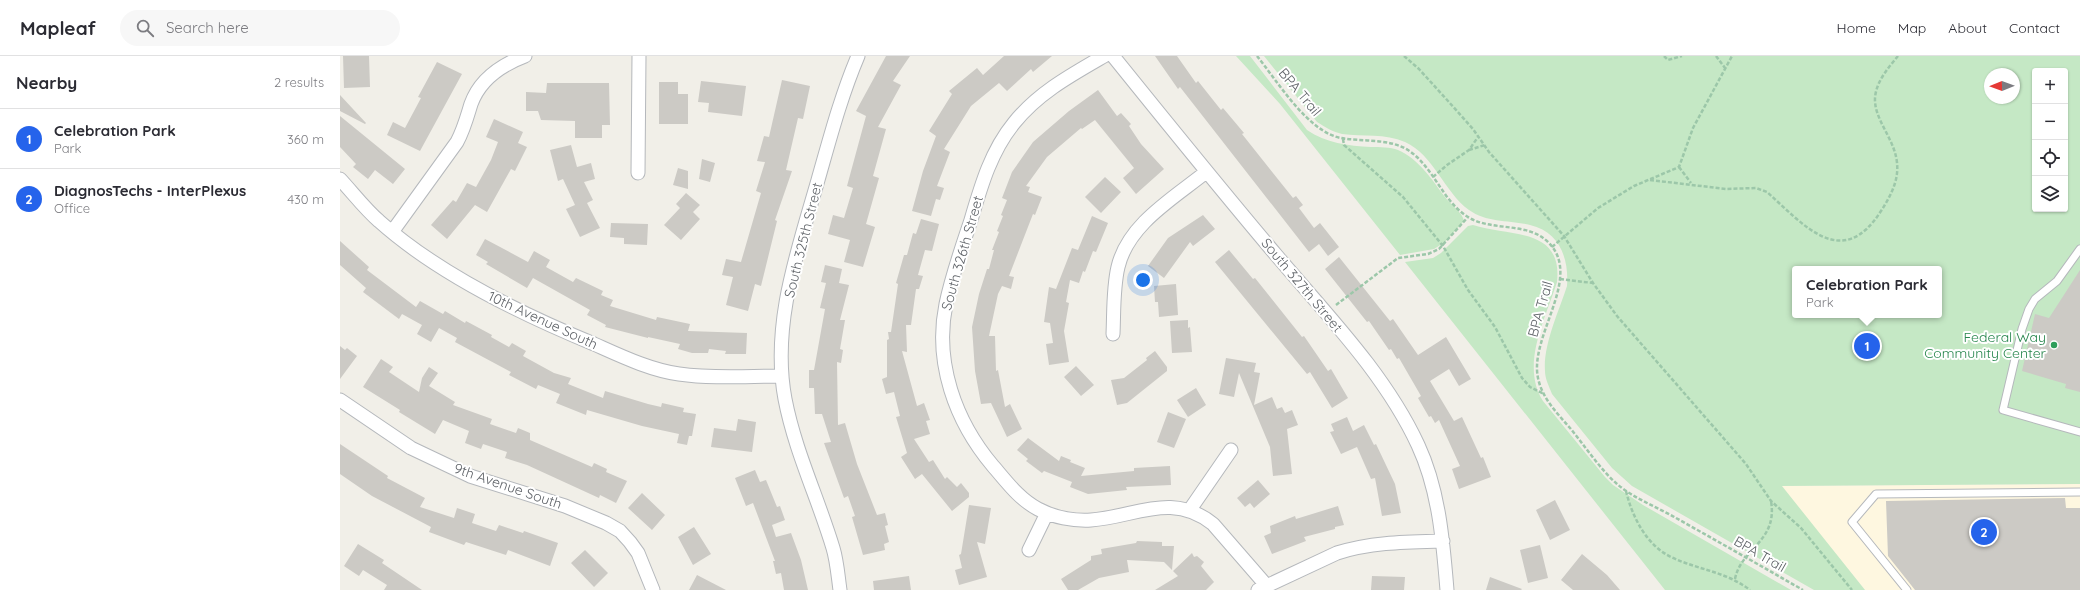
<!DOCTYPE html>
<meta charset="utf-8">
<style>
:root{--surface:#fff;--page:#f7f7f7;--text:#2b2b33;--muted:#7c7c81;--line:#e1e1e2;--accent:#2563eb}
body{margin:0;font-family:Quicksand,sans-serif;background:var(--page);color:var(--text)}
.controls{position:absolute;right:12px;top:12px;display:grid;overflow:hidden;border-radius:4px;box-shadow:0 1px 3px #0004}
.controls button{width:36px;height:36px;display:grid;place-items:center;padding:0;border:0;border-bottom:1px solid var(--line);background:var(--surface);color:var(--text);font:20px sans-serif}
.compass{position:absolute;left:1644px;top:12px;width:36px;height:36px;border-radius:50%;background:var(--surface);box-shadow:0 1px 3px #0004;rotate:269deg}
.you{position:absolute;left:803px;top:224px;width:14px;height:14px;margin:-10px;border:3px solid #fff;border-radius:50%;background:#1a73e8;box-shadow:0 0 0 6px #1a73e833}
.badge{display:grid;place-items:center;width:26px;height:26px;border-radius:50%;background:var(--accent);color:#fff;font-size:13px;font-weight:700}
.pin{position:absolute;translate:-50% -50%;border:2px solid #fff;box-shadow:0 1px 4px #0006}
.popup{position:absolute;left:1452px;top:210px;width:150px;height:52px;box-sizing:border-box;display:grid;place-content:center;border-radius:4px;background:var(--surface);filter:drop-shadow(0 1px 3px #0005);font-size:13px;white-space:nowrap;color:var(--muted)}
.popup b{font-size:15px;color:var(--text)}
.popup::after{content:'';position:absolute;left:50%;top:100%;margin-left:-8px;border:8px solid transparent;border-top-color:var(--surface)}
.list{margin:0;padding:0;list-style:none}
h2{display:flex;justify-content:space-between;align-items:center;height:52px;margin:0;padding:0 16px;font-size:17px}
h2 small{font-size:13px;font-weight:400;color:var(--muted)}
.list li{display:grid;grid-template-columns:26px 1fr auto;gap:12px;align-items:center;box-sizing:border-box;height:60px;padding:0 16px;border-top:1px solid var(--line)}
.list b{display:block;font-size:15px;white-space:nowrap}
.list p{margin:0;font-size:13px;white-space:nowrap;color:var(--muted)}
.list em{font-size:13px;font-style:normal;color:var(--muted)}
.icon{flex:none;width:22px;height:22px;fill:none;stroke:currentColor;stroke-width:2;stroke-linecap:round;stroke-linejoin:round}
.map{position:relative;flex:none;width:1740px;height:534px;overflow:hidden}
header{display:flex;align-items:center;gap:24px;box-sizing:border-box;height:56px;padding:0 20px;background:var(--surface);border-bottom:1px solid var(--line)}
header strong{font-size:19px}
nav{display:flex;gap:22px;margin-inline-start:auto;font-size:14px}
.search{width:280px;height:36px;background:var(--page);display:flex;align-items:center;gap:10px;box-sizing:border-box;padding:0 14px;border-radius:22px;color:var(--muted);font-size:15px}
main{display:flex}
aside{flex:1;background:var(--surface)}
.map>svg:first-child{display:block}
.commercial{fill:#fef7e0}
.green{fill:#c5e8c5;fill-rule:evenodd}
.building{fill:#cccac5}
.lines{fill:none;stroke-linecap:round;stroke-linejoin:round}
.service-casing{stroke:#b5b8bc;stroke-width:9}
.minor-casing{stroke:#b5b8bc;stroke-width:15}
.path{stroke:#9cc7a9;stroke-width:2.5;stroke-dasharray:4 2;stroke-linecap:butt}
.service{stroke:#fff;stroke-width:7}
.minor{stroke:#fff;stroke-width:13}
.leisure-dot{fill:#2e9e5b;stroke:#fff;stroke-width:1.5}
.labels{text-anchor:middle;stroke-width:4;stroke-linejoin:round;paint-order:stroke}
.street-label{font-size:14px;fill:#5f6368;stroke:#fff}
.leisure-label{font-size:14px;fill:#27864d;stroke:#fff;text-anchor:end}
</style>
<header>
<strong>Mapleaf</strong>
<div class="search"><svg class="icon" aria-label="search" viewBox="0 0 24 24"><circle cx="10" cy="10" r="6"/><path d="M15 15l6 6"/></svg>Search here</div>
<nav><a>Home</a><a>Map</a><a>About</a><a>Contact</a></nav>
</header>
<main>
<aside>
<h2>Nearby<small>2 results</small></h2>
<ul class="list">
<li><span class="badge">1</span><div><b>Celebration Park</b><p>Park</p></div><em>360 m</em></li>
<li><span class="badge">2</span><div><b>DiagnosTechs - InterPlexus</b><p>Office</p></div><em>430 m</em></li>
</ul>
</aside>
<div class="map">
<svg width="1740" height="534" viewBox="0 0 1740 534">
<rect width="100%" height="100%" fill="#f1efe8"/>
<path class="commercial" d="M 1740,428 L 1740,534 L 1525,534 L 1441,430 Z"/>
<path class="green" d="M 896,0 L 910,0 L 967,74 C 986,87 1008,90 1031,91 C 1040,91 1050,91 1058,94 C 1078,102 1093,125 1105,141 C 1110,148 1123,157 1124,165 L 1105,186 L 1094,193 L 1060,199 L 940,48 Z
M 924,0 L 1740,0 L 1740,428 L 1442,430 L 1525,534 L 1474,534 L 1292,430 L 1272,412 L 1212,338 C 1209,330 1205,323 1205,315 C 1203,289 1219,255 1227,230 C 1229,203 1220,176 1190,169 C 1170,164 1147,167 1129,154 C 1104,136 1094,99 1065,86 C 1045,77 1023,81 1002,78 C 993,76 985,71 977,66 ZM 1695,15 L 1725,15 L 1725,153 L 1695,153 ZM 1650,18 L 1674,18 L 1674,42 L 1650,42 ZM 1455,213 L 1599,213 L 1599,259 L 1455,259 Z
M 1133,169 C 1168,181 1223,170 1217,226 C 1206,262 1180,309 1203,345 L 1265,421 L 1273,429 L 1303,449 L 1451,534 L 1325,534 L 1065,206 L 1093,202 L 1101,197 L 1128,170 Z"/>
<path class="building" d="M 3,0 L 29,0 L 30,31 L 4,32 Z
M 546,0 L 570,0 L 553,25 L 561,29 L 538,71 L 546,73 L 533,120 L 539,122 L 526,168 L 535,171 L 523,211 L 504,206 L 510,184 L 488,178 L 493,159 L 504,162 L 513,132 L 507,130 L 526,60 L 516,55 Z
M 664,0 L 712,0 L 693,16 L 691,13 L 667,35 L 659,27 L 631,50 L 604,93 L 610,96 L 597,130 L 604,132 L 600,144 L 596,143 L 591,160 L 572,155 L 583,115 L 596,80 L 589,75 L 612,38 L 609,35 L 637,12 L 643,19 Z
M 815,0 L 837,0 L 856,27 L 858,25 L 881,54 L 883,52 L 904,77 L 902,78 L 953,142 L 956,140 L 963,149 L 959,152 L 974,172 L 980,167 L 999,191 L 988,200 L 979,188 L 969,196 L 840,31 L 838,33 Z
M 97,6 L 122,18 L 80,95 L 47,79 L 53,66 L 65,72 L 81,42 L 78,41 Z
M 442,24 L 470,30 L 463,63 L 458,62 L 446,114 L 452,115 L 435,164 L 437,165 L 421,230 L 415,228 L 408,255 L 386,249 L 393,221 L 382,219 L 386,203 L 401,206 L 421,137 L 416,135 L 425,106 L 417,105 L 424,80 L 429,81 Z
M 361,25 L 406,30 L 402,60 L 368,56 L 369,47 L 358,46 Z
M 319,26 L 338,26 L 338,38 L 348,38 L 348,68 L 319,68 Z
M 207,27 L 269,27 L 270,69 L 262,69 L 262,82 L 235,82 L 235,65 L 201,64 L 198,55 L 186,55 L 186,36 L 206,37 Z
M 758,34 L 777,60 L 781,57 L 791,68 L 789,70 L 801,88 L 824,113 L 796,138 L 783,122 L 794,112 L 755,64 L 742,73 L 741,72 L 707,101 L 686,130 L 690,131 L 688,136 L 702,141 L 695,159 L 693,158 L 669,220 L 674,221 L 671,233 L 662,230 L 658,238 L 649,280 L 655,280 L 656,315 L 658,314 L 665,351 L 670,348 L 682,373 L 667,381 L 651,347 L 641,348 L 635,315 L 632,271 L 639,238 L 647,213 L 649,213 L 654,194 L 652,194 L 659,176 L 657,175 L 663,160 L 661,159 L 667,144 L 662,142 L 672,116 L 693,86 L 729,55 Z
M 0,39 L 26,67 L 25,68 L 0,55 Z
M 0,60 L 65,113 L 53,128 L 35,114 L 28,123 L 13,111 L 16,108 L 0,91 Z
M 154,63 L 183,76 L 178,87 L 187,91 L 175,115 L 171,113 L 147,156 L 135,149 L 107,183 L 91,169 L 113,144 L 116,146 L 127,127 L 136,131 L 151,104 L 158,86 L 146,81 Z
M 231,89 L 237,111 L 251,107 L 255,123 L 244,126 L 253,144 L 247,147 L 260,172 L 240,181 L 226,153 L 235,149 L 223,123 L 218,125 L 210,94 Z
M 362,103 L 375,107 L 370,126 L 359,123 Z
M 338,112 L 348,115 L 348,133 L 333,129 Z
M 765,121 L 781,136 L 761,157 L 745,141 Z
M 346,137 L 360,149 L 353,156 L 360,163 L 341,184 L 324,169 L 340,152 L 336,148 Z
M 863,159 L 875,173 L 853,190 L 850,186 L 824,222 L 808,210 L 828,182 Z
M 752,160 L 768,167 L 756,196 L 753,195 L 745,216 L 743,215 L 739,227 L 730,224 L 726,246 L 729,247 L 724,275 L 729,306 L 709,309 L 706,288 L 713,287 L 710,267 L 704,266 L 709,231 L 716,233 L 732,192 L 738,194 Z
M 581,163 L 599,168 L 592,195 L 585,194 L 578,219 L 583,220 L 579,233 L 576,233 L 571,269 L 566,269 L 567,296 L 562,295 L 577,350 L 584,347 L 590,364 L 586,365 L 590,378 L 574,383 L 589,406 L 593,404 L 605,423 L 607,421 L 617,431 L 621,427 L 629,437 L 629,441 L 612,455 L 582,418 L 575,423 L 561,401 L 567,397 L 556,361 L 560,360 L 554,336 L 546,338 L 542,323 L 547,321 L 547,284 L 549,283 L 548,276 L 551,276 L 558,228 L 556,227 L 564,199 L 567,199 L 573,177 L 576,178 Z
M 271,167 L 308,168 L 307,189 L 284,188 L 284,182 L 270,181 Z
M 145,183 L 188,206 L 194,195 L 210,204 L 206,211 L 233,226 L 236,222 L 263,235 L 261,239 L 273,244 L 270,250 L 316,264 L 317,261 L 350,268 L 348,275 L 407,277 L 406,298 L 385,298 L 386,295 L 369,293 L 368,297 L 352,297 L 338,293 L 340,288 L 308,281 L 308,282 L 265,271 L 266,269 L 247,259 L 250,254 L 193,222 L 187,232 L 146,208 L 148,206 L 136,199 Z
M 0,185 L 29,211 L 27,214 L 76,251 L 80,245 L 103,258 L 105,255 L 125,267 L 126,265 L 152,279 L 151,281 L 169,291 L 172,287 L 186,295 L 183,300 L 214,317 L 231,322 L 228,328 L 263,342 L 265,335 L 308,348 L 321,351 L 322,347 L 344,352 L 343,356 L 356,358 L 352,380 L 349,380 L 347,389 L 337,387 L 339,378 L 302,370 L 247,354 L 246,359 L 216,347 L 220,338 L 198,329 L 196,333 L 169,319 L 171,316 L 115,286 L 117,282 L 99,272 L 91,286 L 77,278 L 82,269 L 62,258 L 59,263 L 23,236 L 26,232 L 0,209 Z
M 889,194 L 913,223 L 915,222 L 962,281 L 964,280 L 988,315 L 991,313 L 1008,342 L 992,352 L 970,316 L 967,318 L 875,206 Z
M 999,201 L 1050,265 L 1053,263 L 1078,299 L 1106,281 L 1131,323 L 1119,330 L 1109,313 L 1090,325 L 1114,365 L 1122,361 L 1141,402 L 1143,401 L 1151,421 L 1119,433 L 1112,413 L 1120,410 L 1099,364 L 1095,367 L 1091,360 L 1089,361 L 1078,342 L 1081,340 L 1059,302 L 1057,303 L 1051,293 L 1049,294 L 1029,265 L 1027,266 L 985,213 Z
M 485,209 L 502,213 L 499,227 L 509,229 L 500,264 L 505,264 L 500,293 L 503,294 L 501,307 L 497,306 L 498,369 L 505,367 L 517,408 L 537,459 L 545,457 L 548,469 L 545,470 L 549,486 L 544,488 L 545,494 L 523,499 L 512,461 L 515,460 L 508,440 L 504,442 L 484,387 L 491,386 L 482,358 L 475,358 L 474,332 L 469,332 L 469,314 L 474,314 L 485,253 L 480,252 L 486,227 L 481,226 Z
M 1740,214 L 1740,336 L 1725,332 L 1726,328 L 1682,315 L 1695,258 L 1709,262 Z
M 836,228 L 838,259 L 819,261 L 818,246 L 815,246 L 814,230 Z
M 848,264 L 848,272 L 850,271 L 852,296 L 832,297 L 830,265 Z
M 0,290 L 5,294 L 7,292 L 17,300 L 0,323 Z
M 815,295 L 827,311 L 827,315 L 787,347 L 777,349 L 771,324 L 784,322 L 807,304 L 806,302 Z
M 886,302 L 916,307 L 914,316 L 920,317 L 914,349 L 932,341 L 937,353 L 942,351 L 945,357 L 952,354 L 958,369 L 947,373 L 952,418 L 933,420 L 930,391 L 899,317 L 894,341 L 879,338 Z
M 41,303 L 53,311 L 49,316 L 79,336 L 82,322 L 89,311 L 98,317 L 89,330 L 115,346 L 113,349 L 152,363 L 150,368 L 176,377 L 178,372 L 190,377 L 190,384 L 252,411 L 254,407 L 267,413 L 266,416 L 287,425 L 276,447 L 260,439 L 259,442 L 187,409 L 165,402 L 167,396 L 143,388 L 141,393 L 125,387 L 129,375 L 103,364 L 95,378 L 59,356 L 60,354 L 23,331 Z
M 736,310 L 754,329 L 741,340 L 724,321 Z
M 856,332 L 866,349 L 848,361 L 837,344 Z
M 828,356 L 846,363 L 834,392 L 817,386 Z
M 1007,361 L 1013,375 L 1024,369 L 1034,389 L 1036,388 L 1055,428 L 1061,457 L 1042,460 L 1035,422 L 1031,423 L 1017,391 L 1001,398 L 990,376 L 994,375 L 991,368 Z
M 398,363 L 416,366 L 412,396 L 371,391 L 374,372 L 396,375 Z
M 688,382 L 719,405 L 721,400 L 731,404 L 730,406 L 745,412 L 741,420 L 794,415 L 794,412 L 830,410 L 831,429 L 786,431 L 787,434 L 748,438 L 730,431 L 732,426 L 704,415 L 702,417 L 686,405 L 688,403 L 677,394 Z
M 0,388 L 48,420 L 47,422 L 85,442 L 80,451 L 114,462 L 117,452 L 135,458 L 132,467 L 156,475 L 159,469 L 183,477 L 184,475 L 218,487 L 210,510 L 168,494 L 166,499 L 126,486 L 124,489 L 89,476 L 91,471 L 32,440 L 0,418 Z
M 415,414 L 420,426 L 426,424 L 437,451 L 440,450 L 445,464 L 432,469 L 436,481 L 451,477 L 461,504 L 468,534 L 444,534 L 441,517 L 436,518 L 433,505 L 435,505 L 413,447 L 406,450 L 395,422 Z
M 918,424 L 930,438 L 914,452 L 910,447 L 905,451 L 897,442 Z
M 302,437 L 325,459 L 312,474 L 288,452 Z
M 1725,442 L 1726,452 L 1740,452 L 1740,534 L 1575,534 L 1548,500 L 1546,445 Z
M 1215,444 L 1230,474 L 1210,484 L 1196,454 Z
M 629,449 L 651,452 L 645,488 L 637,486 L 647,521 L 619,529 L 615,514 L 622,512 L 619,499 L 621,498 Z
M 998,450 L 1004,469 L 995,471 L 995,473 L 964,481 L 966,485 L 932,498 L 924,480 L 931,477 L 930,470 L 955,460 L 956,463 Z
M 354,471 L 371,498 L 353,509 L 338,481 Z
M 797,485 L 822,486 L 822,490 L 834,490 L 832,514 L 824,506 L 787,504 L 789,516 L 759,522 L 738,534 L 728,534 L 721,523 L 751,504 L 751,500 L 762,498 L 761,493 L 796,487 Z
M 18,488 L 44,504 L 42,507 L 82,534 L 44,534 L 47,529 L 23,514 L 19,520 L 4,510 Z
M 1200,489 L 1208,522 L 1188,527 L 1180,494 Z
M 245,494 L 268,517 L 254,531 L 231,507 Z
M 852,497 L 854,501 L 857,500 L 864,506 L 861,510 L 874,526 L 866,534 L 815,534 L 838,520 L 833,515 Z
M 1242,498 L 1267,519 L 1280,534 L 1233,534 L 1221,524 Z
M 357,519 L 386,534 L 349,534 Z
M 569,520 L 571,534 L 534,534 L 533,525 Z
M 1032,520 L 1065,521 L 1064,534 L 1031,534 Z
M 1150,521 L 1182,533 L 1181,534 L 1146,534 Z"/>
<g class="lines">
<defs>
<path id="service" d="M 1740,193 L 1717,225 L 1695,243 L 1689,253 L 1682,273 L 1663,354 L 1740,376
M 1567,534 L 1512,466 L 1536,438 L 1740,436"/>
<path id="minor" d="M 764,0 C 731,19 698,37 674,67 C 651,95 641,130 631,164 C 622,191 612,219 606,248 C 594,306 615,365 653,410 C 667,426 679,443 698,453 C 713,461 733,465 751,464 C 795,461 832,435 873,468 L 926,529
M 773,0 C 827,67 881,134 937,200 C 987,259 1045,318 1078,389 C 1099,434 1103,485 1107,534
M 298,117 L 299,0
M 0,123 C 13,137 25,153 39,165 C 98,218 181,258 254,288 C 281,300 310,314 339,318 C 373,323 408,320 442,320
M 52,176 L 117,86 C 124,73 127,61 131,48 C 140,23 161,9 185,0
M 773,278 C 774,256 773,232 778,211 C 788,168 834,142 866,116
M 0,344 L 71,392 L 130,420 L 225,450 L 266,467 L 280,475 L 290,486 L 298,497 L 313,534
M 849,455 L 891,394
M 689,494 L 707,457
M 500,534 C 498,520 497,505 493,492 C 478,442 455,395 445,343 C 431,269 458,194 478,124 C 490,82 501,40 518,0
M 918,534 L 997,497 C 1032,486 1067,486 1103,485"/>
</defs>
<use href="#service" class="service-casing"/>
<use href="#minor" class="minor-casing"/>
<path class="path" d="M 917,0 C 938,26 968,76 1001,82 C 1023,86 1048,82 1068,94 C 1094,111 1102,145 1128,161 C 1152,176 1188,165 1209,187 C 1243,222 1189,280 1198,322 C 1202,342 1217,357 1230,372 C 1245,390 1259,412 1277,428 C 1293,442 1317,451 1336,462 C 1379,486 1421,510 1463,534
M 1064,0 L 1079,13 L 1108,45 L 1133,73 L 1149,96 L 1224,180 L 1253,227 L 1277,260 L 1406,408 L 1431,445 L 1461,472 L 1512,534
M 1324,0 L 1328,4 L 1342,0
M 1376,0 L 1385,12
M 1003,83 L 1004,89 L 1063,141 L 1103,190 L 1128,234 L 1155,271 L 1182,322 L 1190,331 L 1204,338
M 1129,94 L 1145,89
M 1339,111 L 1351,127
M 1093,121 L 1107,109 L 1129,94 L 1138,81
M 1310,124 L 1386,133 L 1416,132 L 1427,136 C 1464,169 1502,216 1541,155 C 1550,141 1559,125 1557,107 C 1555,83 1534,64 1535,42 C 1536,26 1548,12 1558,0
M 1212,191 L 1258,152 L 1294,130 L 1339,111 L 1353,72 L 1392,0
M 1220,223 L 1253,227
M 996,249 L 1058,202 L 1088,198 L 1099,193 L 1128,161
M 1286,435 C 1292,460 1306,489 1331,501 C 1358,514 1385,515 1410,534
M 1395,523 C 1401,492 1438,486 1431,445"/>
<use href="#service" class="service"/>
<use href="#minor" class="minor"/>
</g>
<circle class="leisure-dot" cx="1714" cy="289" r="4"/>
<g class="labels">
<g class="street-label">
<text transform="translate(960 36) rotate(50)" y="5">BPA Trail</text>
<text transform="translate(463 184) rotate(-76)" y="5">South 325th Street</text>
<text transform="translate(622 197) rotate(-74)" y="5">South 326th Street</text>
<text transform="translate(962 229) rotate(50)" y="5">South 327th Street</text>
<text transform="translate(1200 253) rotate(-74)" y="5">BPA Trail</text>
<text transform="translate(203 264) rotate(25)" y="5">10th Avenue South</text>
<text transform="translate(168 430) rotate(19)" y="5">9th Avenue South</text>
<text transform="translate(1420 498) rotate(30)" y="5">BPA Trail</text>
</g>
<g class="leisure-label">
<text x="1706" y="286">Federal Way<tspan x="1706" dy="16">Community Center</tspan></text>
</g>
</g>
</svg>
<div class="controls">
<button>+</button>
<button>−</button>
<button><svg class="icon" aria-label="locate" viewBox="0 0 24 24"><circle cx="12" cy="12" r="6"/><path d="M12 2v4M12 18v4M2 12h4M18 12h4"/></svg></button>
<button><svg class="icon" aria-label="layers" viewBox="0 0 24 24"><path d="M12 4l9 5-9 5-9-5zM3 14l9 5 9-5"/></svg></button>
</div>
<svg class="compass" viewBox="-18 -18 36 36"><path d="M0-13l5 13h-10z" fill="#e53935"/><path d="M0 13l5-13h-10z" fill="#7c7c81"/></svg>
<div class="you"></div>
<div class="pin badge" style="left:1527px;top:290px">1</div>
<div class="popup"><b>Celebration Park</b>Park</div>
<div class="pin badge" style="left:1644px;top:476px">2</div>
</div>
</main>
